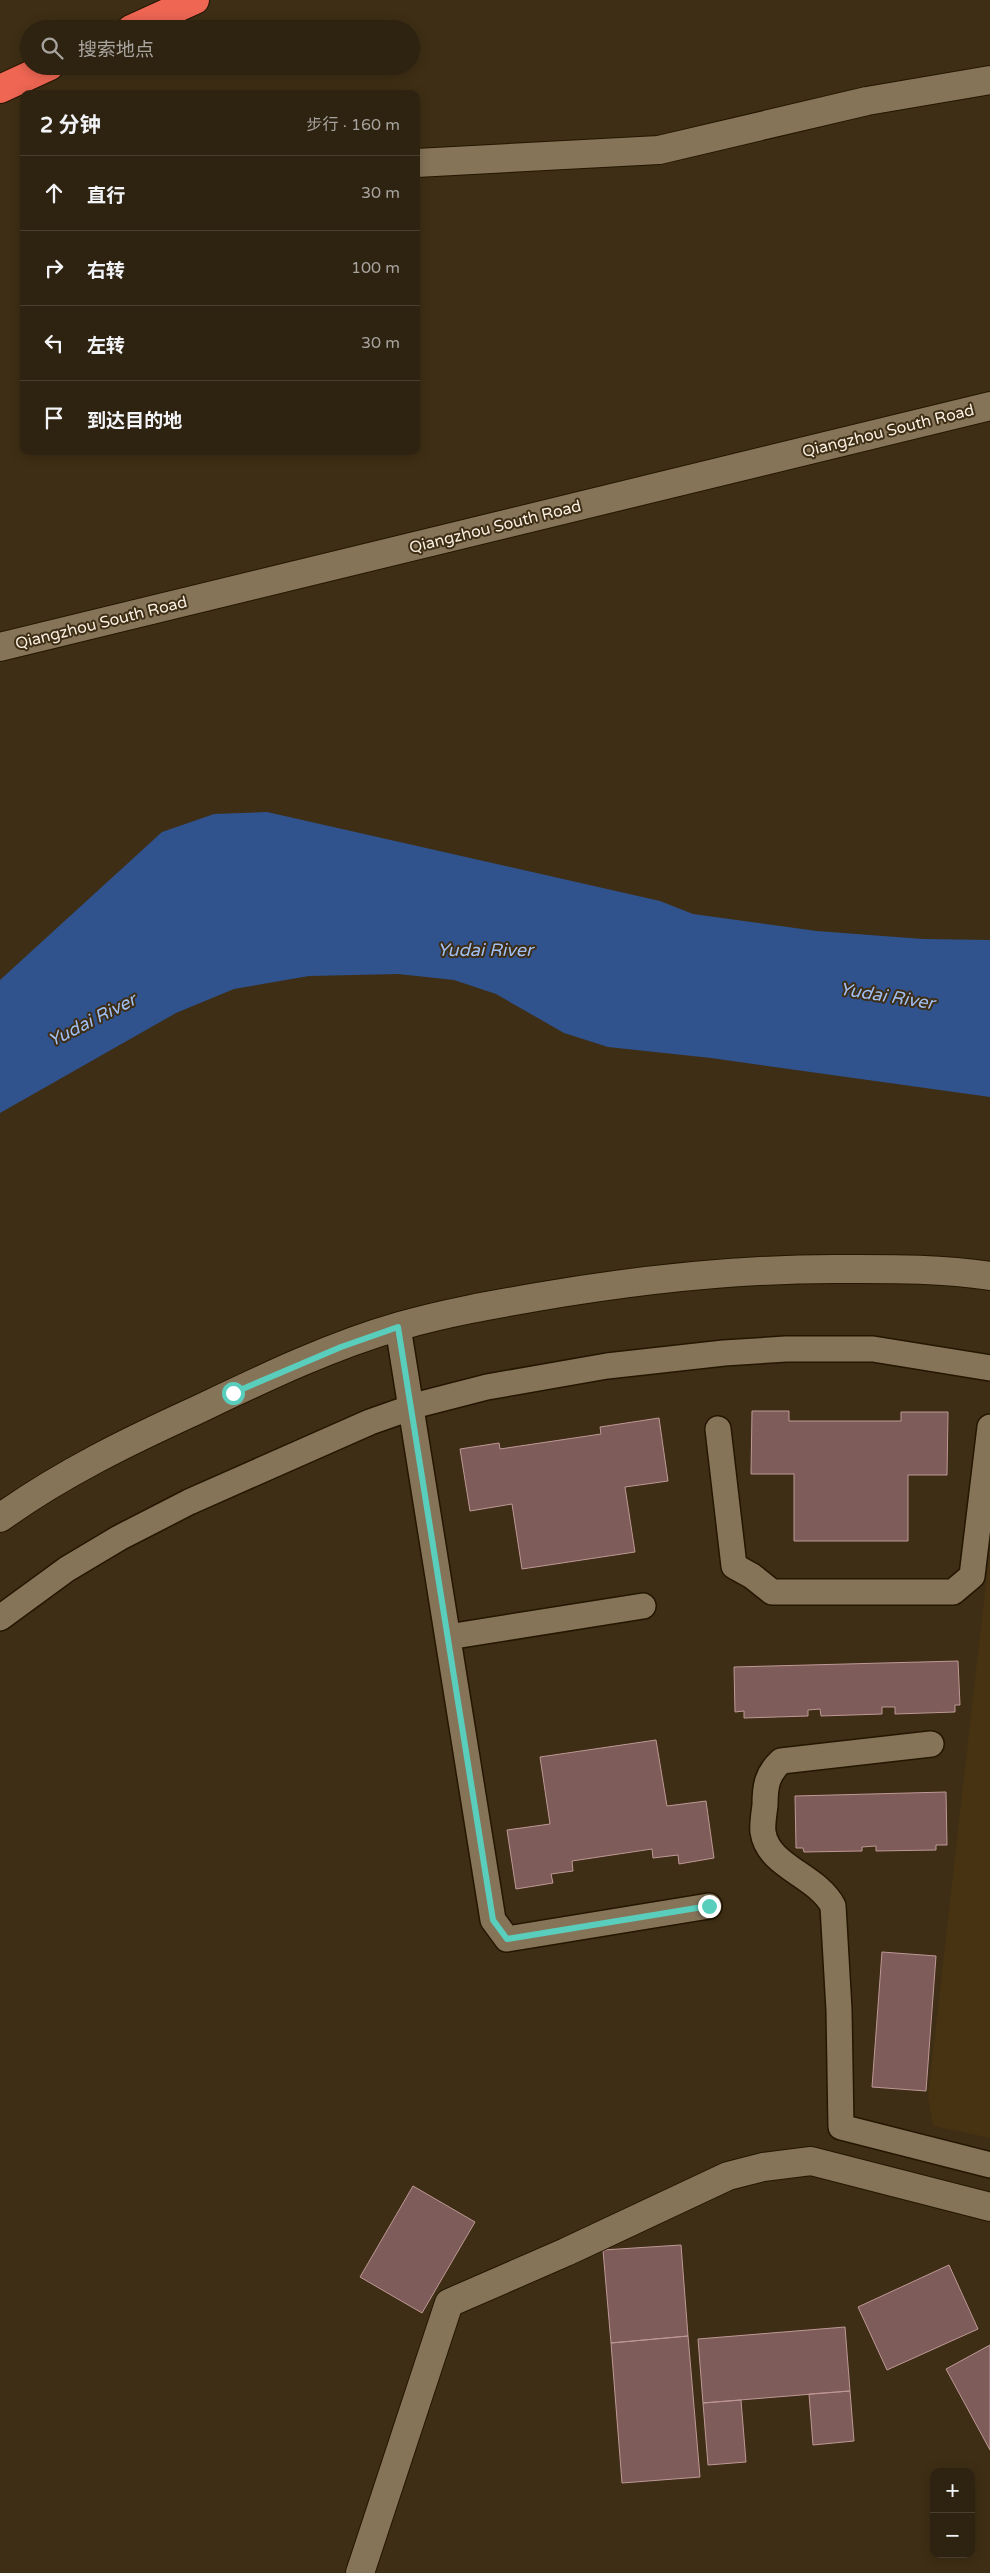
<!DOCTYPE html>
<html lang="zh">
<meta charset="utf-8">
<style>
:root{--surface:#2e2210;--page:#3a2f1e;--text:#f1f3f6;--muted:#a7a49f;--line:#493f30}
body{margin:0;font-family:"Varela Round","Noto Sans SC",sans-serif;background:var(--page);color:var(--text)}
.controls{position:absolute;right:15px;bottom:15px;display:grid;overflow:hidden;border-radius:10px;box-shadow:0 2px 12px #0003}
.controls button{width:45px;height:45px;display:grid;place-items:center;padding:0;border:0;border-bottom:1px solid var(--line);background:var(--surface);color:var(--text);font:25px sans-serif}
.stop{position:absolute;width:15px;height:15px;margin:-11px;border:4px solid #5acebd;border-radius:50%;background:#fff}
.stop.end{background:#5acebd;border-color:#fff;box-shadow:0 1px 5px #0008}
.list{margin:0;padding:0;list-style:none}
h2{display:flex;justify-content:space-between;align-items:center;height:65px;margin:0;padding:0 20px;font-size:21px}
h2 small{font-size:16px;font-weight:400;color:var(--muted)}
.list li{display:grid;grid-template-columns:32px 1fr auto;gap:15px;align-items:center;box-sizing:border-box;height:75px;padding:0 20px;border-top:1px solid var(--line)}
.list b{display:block;font-size:19px;white-space:nowrap}
.list em{font-size:16px;font-style:normal;color:var(--muted)}
.icon{flex:none;width:28px;height:28px;fill:none;stroke:currentColor;stroke-width:2;stroke-linecap:round;stroke-linejoin:round}
.map{position:relative;flex:none;width:990px;height:2573px;overflow:hidden}
.search{position:absolute;background:var(--surface);box-shadow:0 2px 12px #0003;left:20px;top:20px;width:400px;height:55px;display:flex;align-items:center;gap:12px;box-sizing:border-box;padding:0 18px;border-radius:28px;color:var(--muted);font-size:19px}
.panel{position:absolute;background:var(--surface);box-shadow:0 2px 12px #0003;left:20px;top:90px;width:400px;height:365px;border-radius:10px}
.map>svg:first-child{display:block}
.built{fill:#473312}
.water{fill:#30528d}
.building{fill:#7e5c5a;stroke:#be9896}
.lines{fill:none;stroke-linecap:round;stroke-linejoin:round}
.lane-casing{stroke:#241600;stroke-width:28}
.street-casing{stroke:#241600;stroke-width:30}
.secondary-casing{stroke:#241600;stroke-width:30}
.highway-casing{stroke:#241600;stroke-width:30}
.lane{stroke:#867459;stroke-width:25}
.street{stroke:#867459;stroke-width:28}
.secondary{stroke:#867459;stroke-width:28}
.highway{stroke:#ef6653;stroke-width:28}
.route{stroke:#5acebd;stroke-width:6}
.labels{text-anchor:middle;stroke-width:4;stroke-linejoin:round;paint-order:stroke}
.street-label{font-size:16px;fill:#f9efe0;stroke:#3e2e15}
.water-label{font-size:18px;font-style:italic;fill:#a0bff3;stroke:#3e2e15}
</style>
<div class="map">
<svg width="990" height="2573" viewBox="0 0 990 2573">
<rect width="100%" height="100%" fill="#3e2e15"/>
<path class="built" d="M 990,1547 L 990,2138 L 933,2126 L 928,2097 Z"/>
<path class="water" d="M 267,812 L 660,901 L 693,914 L 817,931 L 923,939 L 990,940 L 990,1097 L 711,1058 L 608,1047 L 564,1033 L 496,994 L 454,980 L 398,974 L 309,976 L 234,989 L 176,1013 L 0,1113 L 0,980 L 162,832 L 214,814 Z"/>
<path class="building" d="M 752,1411 L 789,1411 L 789,1421 L 901,1421 L 901,1412 L 948,1412 L 947,1475 L 908,1475 L 908,1541 L 794,1541 L 794,1474 L 751,1474 Z
M 659,1418 L 668,1481 L 625,1487 L 635,1552 L 522,1569 L 512,1504 L 470,1511 L 460,1449 L 499,1443 L 500,1449 L 601,1434 L 600,1427 Z
M 958,1661 L 960,1705 L 955,1705 L 955,1712 L 895,1714 L 895,1707 L 882,1707 L 882,1714 L 821,1716 L 820,1709 L 808,1710 L 808,1716 L 744,1718 L 744,1711 L 735,1712 L 734,1667 Z
M 656,1740 L 667,1806 L 706,1801 L 714,1858 L 679,1864 L 678,1855 L 653,1858 L 652,1849 L 572,1861 L 573,1871 L 551,1874 L 553,1883 L 516,1889 L 507,1830 L 550,1824 L 540,1757 Z
M 946,1792 L 947,1845 L 936,1845 L 936,1850 L 876,1851 L 876,1846 L 862,1847 L 862,1851 L 804,1852 L 803,1848 L 796,1848 L 795,1796 Z
M 882,1952 L 936,1956 L 926,2091 L 872,2087 Z
M 413,2186 L 475,2222 L 422,2313 L 360,2277 Z
M 681,2245 L 688,2336 L 611,2343 L 603,2250 Z
M 949,2265 L 978,2329 L 887,2370 L 858,2307 Z
M 845,2327 L 850,2391 L 703,2403 L 698,2339 Z
M 688,2336 L 700,2477 L 622,2483 L 611,2343 Z
M 990,2345 L 990,2450 L 946,2369 Z
M 850,2391 L 854,2441 L 813,2445 L 809,2394 Z
M 741,2400 L 746,2462 L 708,2465 L 703,2403 Z"/>
<g class="lines">
<defs>
<path id="lane" d="M 398,1327 L 493,1920 L 507,1939 L 709,1906
M 718,1429 L 734,1566 L 752,1576 L 772,1592 L 953,1592 L 972,1576 L 990,1427
M 0,1618 L 67,1569 L 119,1538 L 189,1502 L 370,1422 L 421,1404 L 487,1387 L 607,1366 L 724,1353 L 786,1349 L 873,1349 L 990,1368
M 448,1637 L 643,1606
M 931,1744 L 781,1761 C 767,1774 765,1786 765,1805 C 764,1814 762,1824 763,1832 C 768,1867 817,1875 833,1906 L 839,2010 L 841,2127 L 990,2165"/>
<path id="street" d="M 416,163 L 659,150 L 867,101 L 990,80
M 360,2573 L 449,2303 L 566,2252 L 728,2176 L 763,2167 L 811,2161 L 990,2207"/>
<path id="secondary" d="M 0,647 L 990,406
M 0,1518 C 61,1474 129,1441 197,1410 C 262,1379 330,1346 400,1326 C 445,1313 491,1305 537,1297 C 636,1280 734,1269 834,1269 C 885,1269 939,1268 990,1276"/>
<path id="highway" d="M 131,29 L 195,0
M 0,89 L 50,66"/>
</defs>
<use href="#lane" class="lane-casing"/>
<use href="#street" class="street-casing"/>
<use href="#secondary" class="secondary-casing"/>
<use href="#highway" class="highway-casing"/>
<use href="#lane" class="lane"/>
<use href="#street" class="street"/>
<use href="#secondary" class="secondary"/>
<use href="#highway" class="highway"/>
</g>
<g class="lines">
<path class="route" d="M 233,1393 L 341,1347 L 398,1327 L 493,1920 L 507,1939 L 709,1906"/>
</g>
<g class="labels">
<g class="street-label">
<text transform="translate(888 430) rotate(-14)" y="6">Qiangzhou South Road</text>
<text transform="translate(495 526) rotate(-14)" y="6">Qiangzhou South Road</text>
<text transform="translate(101 622) rotate(-14)" y="6">Qiangzhou South Road</text>
</g>
<g class="water-label">
<text x="485" y="956">Yudai River</text>
<text transform="translate(887 996) rotate(9)" y="6">Yudai River</text>
<text transform="translate(92 1020) rotate(-27)" y="6">Yudai River</text>
</g>
</g>
</svg>
<div class="controls">
<button>+</button>
<button>−</button>
</div>
<div class="stop" style="left:233px;top:1393px"></div>
<div class="stop end" style="left:709px;top:1906px"></div>
<div class="search"><svg class="icon" aria-label="search" viewBox="0 0 24 24"><circle cx="10" cy="10" r="6"/><path d="M15 15l6 6"/></svg>搜索地点</div>
<section class="panel">
<h2>2 分钟<small>步行 · 160 m</small></h2>
<ul class="list">
<li><svg class="icon" aria-label="ahead" viewBox="0 0 24 24"><path d="M12 20V5M6 11l6-6 6 6"/></svg><div><b>直行</b></div><em>30 m</em></li>
<li><svg class="icon" aria-label="right" viewBox="0 0 24 24"><path d="M7 20v-9h11M14 6l5 5-5 5"/></svg><div><b>右转</b></div><em>100 m</em></li>
<li><svg class="icon" aria-label="left" viewBox="0 0 24 24"><path d="M17 20v-9H6M10 6l-5 5 5 5"/></svg><div><b>左转</b></div><em>30 m</em></li>
<li><svg class="icon" aria-label="arrive" viewBox="0 0 24 24"><path d="M6 21V4h12l-3 4 3 4H6"/></svg><div><b>到达目的地</b></div></li>
</ul>
</section>
</div>
